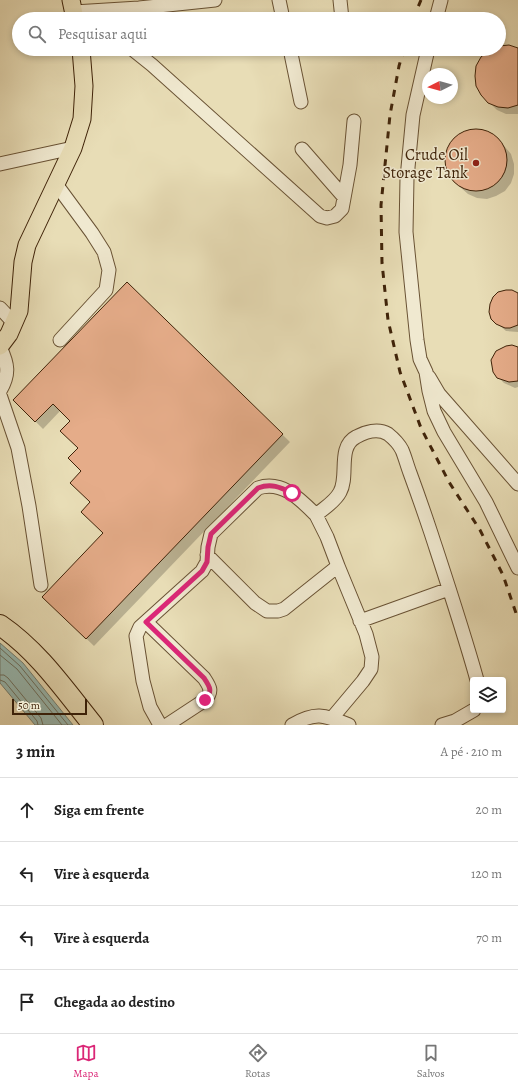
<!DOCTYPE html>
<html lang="pt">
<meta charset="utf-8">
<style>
:root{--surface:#fff;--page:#f2f2f2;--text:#222;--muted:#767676;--line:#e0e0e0;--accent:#db2777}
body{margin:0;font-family:Alegreya,serif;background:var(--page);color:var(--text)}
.controls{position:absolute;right:12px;bottom:12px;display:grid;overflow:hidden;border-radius:4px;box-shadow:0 2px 6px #0003}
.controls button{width:36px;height:36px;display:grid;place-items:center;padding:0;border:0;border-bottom:1px solid var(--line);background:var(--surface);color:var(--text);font:20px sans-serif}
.compass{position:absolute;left:422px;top:68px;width:36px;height:36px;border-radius:50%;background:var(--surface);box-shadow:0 2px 6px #0003;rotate:264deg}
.scale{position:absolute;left:12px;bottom:10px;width:75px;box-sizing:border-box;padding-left:4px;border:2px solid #3f2309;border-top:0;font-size:11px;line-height:14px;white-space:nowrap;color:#3f2309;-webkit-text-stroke:3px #f0e9d0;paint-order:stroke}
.stop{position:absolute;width:12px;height:12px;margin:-9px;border:3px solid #db2777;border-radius:50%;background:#fff}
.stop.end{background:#db2777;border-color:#fff;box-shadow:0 1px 4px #0008}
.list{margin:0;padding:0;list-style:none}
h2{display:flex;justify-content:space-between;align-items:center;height:52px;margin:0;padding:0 16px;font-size:17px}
h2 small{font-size:13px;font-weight:400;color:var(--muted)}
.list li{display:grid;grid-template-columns:26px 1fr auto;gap:12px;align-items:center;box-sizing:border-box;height:64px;padding:0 16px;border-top:1px solid var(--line)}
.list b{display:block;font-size:15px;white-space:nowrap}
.list em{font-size:13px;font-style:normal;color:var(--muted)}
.icon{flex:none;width:22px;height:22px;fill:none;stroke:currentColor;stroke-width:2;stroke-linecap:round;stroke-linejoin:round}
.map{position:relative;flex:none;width:518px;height:725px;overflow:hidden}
.search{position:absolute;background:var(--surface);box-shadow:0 2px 6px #0003;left:12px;right:12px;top:12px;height:44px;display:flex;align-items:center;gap:10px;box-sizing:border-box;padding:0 14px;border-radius:22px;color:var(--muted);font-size:15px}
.sheet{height:308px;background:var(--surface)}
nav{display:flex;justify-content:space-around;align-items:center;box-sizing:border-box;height:56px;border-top:1px solid var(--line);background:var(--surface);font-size:11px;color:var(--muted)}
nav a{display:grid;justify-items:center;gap:2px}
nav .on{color:var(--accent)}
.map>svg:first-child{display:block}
.water{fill:#98bbb4;stroke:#747e70}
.shadow{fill:#0003}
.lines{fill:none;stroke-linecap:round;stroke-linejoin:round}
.shore{stroke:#6c6f5e;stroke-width:1}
.building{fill:#e5ac89;stroke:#3f2309}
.minor-casing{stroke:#695234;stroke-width:15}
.major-casing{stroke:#3f2309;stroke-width:19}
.highway-casing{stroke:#3f2309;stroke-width:22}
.minor{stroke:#f0e9d0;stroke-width:13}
.major{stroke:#e8ddb6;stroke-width:17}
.highway{stroke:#e8ddb6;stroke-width:20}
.rail{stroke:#3f2309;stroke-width:3;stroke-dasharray:7 7;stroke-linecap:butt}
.route{stroke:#db2777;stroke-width:5}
.poi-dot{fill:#8f2418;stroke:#f0e9d0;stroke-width:1.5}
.labels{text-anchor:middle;stroke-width:3;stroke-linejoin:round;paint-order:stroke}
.poi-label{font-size:16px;fill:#3f2309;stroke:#f0e9d0;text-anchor:end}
</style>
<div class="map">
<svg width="518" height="725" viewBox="0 0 518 725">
<rect width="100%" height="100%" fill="#e8ddb6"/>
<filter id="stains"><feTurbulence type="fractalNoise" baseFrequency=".005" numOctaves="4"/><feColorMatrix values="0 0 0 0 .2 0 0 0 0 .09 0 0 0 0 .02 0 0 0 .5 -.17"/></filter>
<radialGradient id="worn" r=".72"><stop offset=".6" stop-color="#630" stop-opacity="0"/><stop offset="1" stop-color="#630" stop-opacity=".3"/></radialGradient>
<path class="water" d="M 0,643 L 23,663 L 73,725 L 35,725 L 0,683 Z"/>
<path class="shadow" d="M 499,47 L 518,49 L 518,114 L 506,114 L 497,110 L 490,103 L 490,51 L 499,49 Z
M 479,130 L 489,133 L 497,138 L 511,154 L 514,164 L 514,174 L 511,183 L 505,191 L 496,196 L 487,199 L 477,198 L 468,194 L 460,187 L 452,179 L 448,170 L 446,160 L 448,150 L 453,141 L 460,135 L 469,131 Z
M 127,283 L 290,442 L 94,646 L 43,597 L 104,533 L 91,502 L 82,471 L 79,448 L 72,421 L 61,410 L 43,429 L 14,400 Z
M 518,294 L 518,332 L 506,331 L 493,320 Z
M 518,348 L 518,387 L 515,388 L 504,383 L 498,377 Z"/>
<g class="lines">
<path class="shore" d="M 0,648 L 20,666 L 68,725
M 0,655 L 17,669 L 62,725
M 0,675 L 4,675 L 8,678 L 41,718 L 43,725
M 0,680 L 5,682 L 37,721 L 38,725"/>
</g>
<path class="building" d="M 509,45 L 518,48 L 518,105 L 508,108 L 498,107 L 488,103 L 481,95 L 476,86 L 475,76 L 476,66 L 481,57 L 489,50 L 499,49 L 499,46 Z
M445 160a31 31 0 1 1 62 0a31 31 0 1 1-62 0Z
M 127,282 L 283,434 L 86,639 L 42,597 L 103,533 L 81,512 L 90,502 L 70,483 L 81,471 L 68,458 L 78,448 L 60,431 L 70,421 L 53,404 L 35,422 L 13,400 Z
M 506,290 L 512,290 L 518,293 L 518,325 L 510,328 L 505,328 L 496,324 L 491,319 L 489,312 L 490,304 L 493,297 L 498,292 Z
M 512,345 L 518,347 L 518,381 L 509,382 L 497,378 L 493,372 L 491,360 L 496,351 L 506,346 Z"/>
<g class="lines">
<defs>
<path id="minor" d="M 279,0 L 283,19
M 340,0 L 342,19
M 74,12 L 139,8 L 215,0
M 436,19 L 441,0
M 132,49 L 152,65 L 320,216 L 327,218 L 335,216 L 342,209 L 350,165 L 354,121
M 290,49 L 301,102
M 428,49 L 413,115 L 407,178 L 406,232 L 417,340 L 420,359 L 426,372 L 429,391 L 434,411 L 444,432 L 486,502 L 518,568
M 302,149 L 344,197
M 0,164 L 73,148
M 56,184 L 92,233 L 104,252 L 109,270 L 106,290 L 60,340
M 0,308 L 14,323
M 0,347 C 8,364 10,374 0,391
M 429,377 L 439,394 L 518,484
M 0,395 L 18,448 L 29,506 L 41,585
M 207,555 L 255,603 L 267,611 L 278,611 L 284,609 L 338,566 L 327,537 L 316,515
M 360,621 L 449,589
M 146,622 L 204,678 C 210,687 213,691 205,700 L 167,725
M 332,718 L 363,681 L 371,669 L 372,657 L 366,634 L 338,566
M 160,725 L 150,707 L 143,681 L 136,636 L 140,627 L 202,571 L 207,562 L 208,547 L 211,534 L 258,488 C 282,480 300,499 316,515 C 324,508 335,502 340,492 C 349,476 337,447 356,437 C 365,432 378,428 388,434 C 393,438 399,444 402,450 C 405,457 407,465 410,473 C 417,492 424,512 431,533 C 447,582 463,630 477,680
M 292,725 C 316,711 324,715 349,725
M 442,725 L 455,721 L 474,710"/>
<path id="major" d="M 71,0 L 75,19
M 0,346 L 9,334 L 19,311 L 23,262 L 27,245 L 73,148 L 82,119 L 84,86 L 81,49"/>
<path id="highway" d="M 0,625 C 38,651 64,689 93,725"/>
</defs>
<use href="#minor" class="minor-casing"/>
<use href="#major" class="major-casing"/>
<use href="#highway" class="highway-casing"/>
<use href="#minor" class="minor"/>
<use href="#major" class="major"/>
<use href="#highway" class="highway"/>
<path class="rail" d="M 413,19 L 421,0
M 404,49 L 399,66 L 390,115 L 381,205 L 382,263 L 388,320 L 400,372 L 421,428 L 449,482 L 480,530 L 503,575 L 518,619"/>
</g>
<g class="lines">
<path class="route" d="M 205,700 C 213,691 210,687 204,678 L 146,622 L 202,571 L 207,562 L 208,547 L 211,534 L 258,488 C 271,483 280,487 292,493"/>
</g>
<circle class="poi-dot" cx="476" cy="163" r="4"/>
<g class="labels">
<g class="poi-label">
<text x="468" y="160">Crude Oil<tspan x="468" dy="18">Storage Tank</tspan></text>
</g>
</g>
<rect width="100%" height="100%" filter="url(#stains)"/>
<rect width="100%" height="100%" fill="url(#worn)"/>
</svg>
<div class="controls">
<button><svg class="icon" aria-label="layers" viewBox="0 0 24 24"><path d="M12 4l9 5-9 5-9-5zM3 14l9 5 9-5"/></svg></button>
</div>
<svg class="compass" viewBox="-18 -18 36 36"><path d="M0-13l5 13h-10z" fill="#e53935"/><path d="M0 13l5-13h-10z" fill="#767676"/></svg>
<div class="scale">50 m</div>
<div class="stop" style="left:292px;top:493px"></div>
<div class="stop end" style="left:205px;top:700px"></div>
<div class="search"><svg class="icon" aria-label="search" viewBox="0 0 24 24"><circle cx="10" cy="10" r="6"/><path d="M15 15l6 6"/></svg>Pesquisar aqui</div>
</div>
<section class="sheet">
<h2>3 min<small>A pé · 210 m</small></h2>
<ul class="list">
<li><svg class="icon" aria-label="ahead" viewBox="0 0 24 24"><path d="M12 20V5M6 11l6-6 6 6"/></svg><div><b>Siga em frente</b></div><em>20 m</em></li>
<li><svg class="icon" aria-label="left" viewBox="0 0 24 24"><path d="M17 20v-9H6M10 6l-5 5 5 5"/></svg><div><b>Vire à esquerda</b></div><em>120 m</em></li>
<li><svg class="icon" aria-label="left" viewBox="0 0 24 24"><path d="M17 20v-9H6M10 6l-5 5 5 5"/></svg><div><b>Vire à esquerda</b></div><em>70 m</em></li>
<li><svg class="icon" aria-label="arrive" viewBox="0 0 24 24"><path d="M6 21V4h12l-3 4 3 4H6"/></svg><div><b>Chegada ao destino</b></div></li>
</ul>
</section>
<nav>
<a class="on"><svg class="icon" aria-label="map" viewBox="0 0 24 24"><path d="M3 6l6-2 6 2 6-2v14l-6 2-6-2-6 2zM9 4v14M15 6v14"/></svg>Mapa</a>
<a><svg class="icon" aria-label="directions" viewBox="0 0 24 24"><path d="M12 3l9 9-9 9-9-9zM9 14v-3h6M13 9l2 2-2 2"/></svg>Rotas</a>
<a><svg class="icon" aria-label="saved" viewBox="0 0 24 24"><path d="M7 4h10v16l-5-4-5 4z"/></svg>Salvos</a>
</nav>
